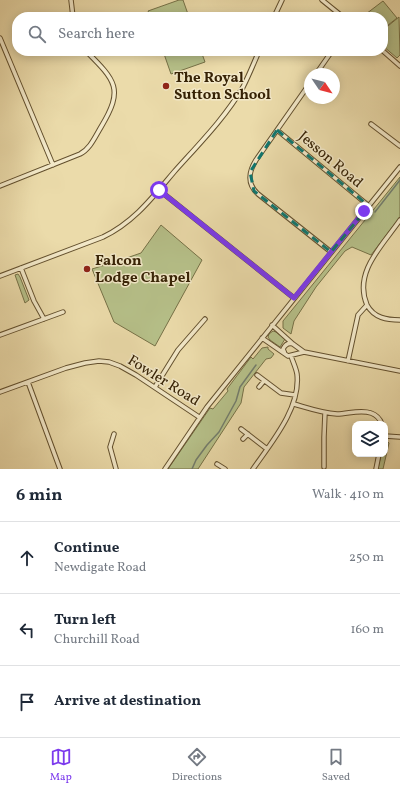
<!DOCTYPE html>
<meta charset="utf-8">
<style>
:root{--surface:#fff;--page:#f2f2f3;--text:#1f2937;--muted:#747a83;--line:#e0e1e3;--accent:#7c3aed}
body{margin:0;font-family:Vollkorn,serif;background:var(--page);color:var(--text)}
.controls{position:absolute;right:12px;bottom:12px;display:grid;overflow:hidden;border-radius:8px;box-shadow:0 2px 10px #0003}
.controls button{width:36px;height:36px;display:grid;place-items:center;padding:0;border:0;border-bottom:1px solid var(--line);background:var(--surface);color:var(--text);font:20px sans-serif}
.compass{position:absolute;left:304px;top:68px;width:36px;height:36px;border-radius:50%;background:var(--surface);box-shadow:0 2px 10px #0003;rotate:125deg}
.stop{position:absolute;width:12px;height:12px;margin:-9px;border:3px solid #7c3aed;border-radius:50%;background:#fff}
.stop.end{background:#7c3aed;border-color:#fff;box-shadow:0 1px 4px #0008}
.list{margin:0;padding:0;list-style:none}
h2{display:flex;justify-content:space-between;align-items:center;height:52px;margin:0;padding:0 16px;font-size:17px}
h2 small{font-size:13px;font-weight:400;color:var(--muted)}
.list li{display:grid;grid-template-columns:26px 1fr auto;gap:12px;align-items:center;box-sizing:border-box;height:72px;padding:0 16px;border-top:1px solid var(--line)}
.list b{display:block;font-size:15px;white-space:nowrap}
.list p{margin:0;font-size:13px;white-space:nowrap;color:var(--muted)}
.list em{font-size:13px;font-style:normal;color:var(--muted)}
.icon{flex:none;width:22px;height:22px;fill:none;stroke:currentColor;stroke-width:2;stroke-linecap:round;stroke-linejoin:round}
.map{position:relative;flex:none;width:400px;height:469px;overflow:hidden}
.search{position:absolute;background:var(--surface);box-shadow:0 2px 10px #0003;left:12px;right:12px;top:12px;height:44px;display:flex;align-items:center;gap:10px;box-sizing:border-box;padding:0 14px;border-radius:16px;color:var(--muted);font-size:15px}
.sheet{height:268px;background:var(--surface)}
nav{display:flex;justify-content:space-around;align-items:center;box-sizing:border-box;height:56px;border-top:1px solid var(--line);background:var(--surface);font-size:11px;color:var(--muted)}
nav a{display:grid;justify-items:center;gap:2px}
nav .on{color:var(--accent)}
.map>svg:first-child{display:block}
.green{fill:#b6c089;stroke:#767147}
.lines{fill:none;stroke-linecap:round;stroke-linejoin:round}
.stream{stroke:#737d6d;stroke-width:1.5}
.street-casing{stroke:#63502e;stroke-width:5.5}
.street{stroke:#f2e8c8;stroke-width:3.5}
.route{stroke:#7c3aed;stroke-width:5}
.marked{fill:none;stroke:#0f766e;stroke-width:3;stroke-dasharray:8 5;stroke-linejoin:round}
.poi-dot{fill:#8f2418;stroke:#f2e8c8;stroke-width:1.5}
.labels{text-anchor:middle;stroke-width:3;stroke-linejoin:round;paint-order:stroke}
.poi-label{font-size:15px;font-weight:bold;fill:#362205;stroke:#f2e8c8;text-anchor:start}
.street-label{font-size:15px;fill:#362205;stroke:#f2e8c8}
</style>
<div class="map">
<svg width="400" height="469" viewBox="0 0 400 469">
<rect width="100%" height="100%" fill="#ebdbaa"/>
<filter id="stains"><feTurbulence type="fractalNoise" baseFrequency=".005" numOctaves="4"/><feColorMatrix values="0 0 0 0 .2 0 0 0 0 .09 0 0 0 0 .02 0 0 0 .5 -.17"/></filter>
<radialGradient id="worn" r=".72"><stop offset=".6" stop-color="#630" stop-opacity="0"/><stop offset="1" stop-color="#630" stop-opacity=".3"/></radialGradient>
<path class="green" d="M 179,0 L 183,0 L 189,17 L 151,17 L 148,11 Z
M 383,1 L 397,18 L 383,29 L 383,17 L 362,17 Z
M 399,17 L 400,55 L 397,58 L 383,46 L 383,30 Z
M 163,51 L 201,51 L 205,62 L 171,74 Z
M 400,177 L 400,217 L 371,255 L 352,247 L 345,251 L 316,287 L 294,321 L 291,334 L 283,328 L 283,321 Z
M 161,225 L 202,260 L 155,346 L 114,322 L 92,269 L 115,262 L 141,253 Z
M 18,274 L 20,277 L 29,300 L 25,303 L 15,275 Z
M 273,331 L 276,332 L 285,339 L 280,347 L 270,340 L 268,337 L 269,334 Z
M 268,347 L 268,349 L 274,354 L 271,358 L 266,359 L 244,387 L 241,403 L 198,469 L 168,469 L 210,408 L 213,409 L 228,391 L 227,389 L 251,357 L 253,359 L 262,348 Z
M 386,440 L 389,443 L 383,469 L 378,469 L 381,454 L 385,454 Z"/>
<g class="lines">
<path class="stream" d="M 375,212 L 400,180
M 192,469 L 196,460 L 207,445 L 219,432 L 236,401 L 240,387 L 256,365"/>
<defs>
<path id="street" d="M 71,0 L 73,17
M 322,0 L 343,17
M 274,17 L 282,0
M 0,38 L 53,165
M 383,51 L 400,66
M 316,74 L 332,51
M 310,83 L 256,160 C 248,173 247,184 258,194 L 331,252
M 371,124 L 400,146
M 277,130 L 369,206
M 0,186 L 80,154 C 90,149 95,137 101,127 C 124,89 116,81 86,51
M 159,190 L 294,298
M 21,268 L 34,301 L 44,319
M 0,276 L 103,237 C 134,222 152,198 174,172 C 198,145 225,118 243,87 C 249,75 254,63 259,51
M 367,305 C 374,318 387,320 400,320
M 272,325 L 293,344 L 304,352
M 0,335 L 63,312
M 262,338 L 288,356 L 304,352 L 400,371
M 285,354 L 283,349 C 285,345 288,342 293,344
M 348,361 L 358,315 L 367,305 C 353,272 383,245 400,220
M 257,375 L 281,393 L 295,395
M 28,382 L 60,469
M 155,387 L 178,350 L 205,319
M 259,387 L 264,381
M 0,392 L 66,368 L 85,363 L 99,361 L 109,362 L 120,366 L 136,375 L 199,417
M 294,404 C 308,408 322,413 337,414 C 348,414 360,409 371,413 C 377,415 380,419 382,424
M 241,429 L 267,449
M 114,434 L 110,447 L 116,469
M 385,436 L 400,437
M 243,439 L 248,434
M 217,464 L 225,469
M 324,467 L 324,437 L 325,413
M 165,469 L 207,407 L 400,167
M 253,469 C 271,443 301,408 297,374 C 296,368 293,362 291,356
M 376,469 L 379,454"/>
</defs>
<use href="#street" class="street-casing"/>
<use href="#street" class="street"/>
</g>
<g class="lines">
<path class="route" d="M 159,190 L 294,298 L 364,211"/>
</g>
<path class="marked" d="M 277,130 L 369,206 L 331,252 L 254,191 L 250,172 Z"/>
<g class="poi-dot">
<circle cx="166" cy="86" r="4"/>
<circle cx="87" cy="269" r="4"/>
</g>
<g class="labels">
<g class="poi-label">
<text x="174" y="82">The Royal<tspan x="174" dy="17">Sutton School</tspan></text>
<text x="95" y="265">Falcon<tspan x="95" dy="17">Lodge Chapel</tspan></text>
</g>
<g class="street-label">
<text transform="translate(331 159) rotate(40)" y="5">Jesson Road</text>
<text transform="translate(164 380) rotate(32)" y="5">Fowler Road</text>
</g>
</g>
<rect width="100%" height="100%" filter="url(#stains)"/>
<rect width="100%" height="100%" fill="url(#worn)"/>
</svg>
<div class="controls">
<button><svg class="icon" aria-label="layers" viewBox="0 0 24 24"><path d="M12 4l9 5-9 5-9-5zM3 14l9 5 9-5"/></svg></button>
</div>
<svg class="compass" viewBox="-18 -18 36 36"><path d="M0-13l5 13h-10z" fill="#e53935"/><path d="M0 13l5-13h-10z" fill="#747a83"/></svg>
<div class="stop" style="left:159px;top:190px"></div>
<div class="stop end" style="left:364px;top:211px"></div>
<div class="search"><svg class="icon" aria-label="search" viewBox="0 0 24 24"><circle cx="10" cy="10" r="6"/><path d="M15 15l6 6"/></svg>Search here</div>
</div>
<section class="sheet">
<h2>6 min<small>Walk · 410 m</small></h2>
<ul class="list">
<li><svg class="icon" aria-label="ahead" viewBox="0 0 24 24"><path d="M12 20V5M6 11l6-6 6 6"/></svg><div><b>Continue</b><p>Newdigate Road</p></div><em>250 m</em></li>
<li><svg class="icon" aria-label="left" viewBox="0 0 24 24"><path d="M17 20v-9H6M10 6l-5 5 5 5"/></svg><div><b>Turn left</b><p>Churchill Road</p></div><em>160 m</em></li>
<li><svg class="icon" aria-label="arrive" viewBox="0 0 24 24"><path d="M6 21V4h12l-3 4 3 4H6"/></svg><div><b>Arrive at destination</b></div></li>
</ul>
</section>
<nav>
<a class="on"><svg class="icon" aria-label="map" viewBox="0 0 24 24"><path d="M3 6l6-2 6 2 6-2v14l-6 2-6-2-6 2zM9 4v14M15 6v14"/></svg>Map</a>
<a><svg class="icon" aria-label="directions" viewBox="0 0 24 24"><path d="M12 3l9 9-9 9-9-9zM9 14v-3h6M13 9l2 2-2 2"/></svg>Directions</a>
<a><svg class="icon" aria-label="saved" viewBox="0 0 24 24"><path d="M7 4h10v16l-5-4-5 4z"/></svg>Saved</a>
</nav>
